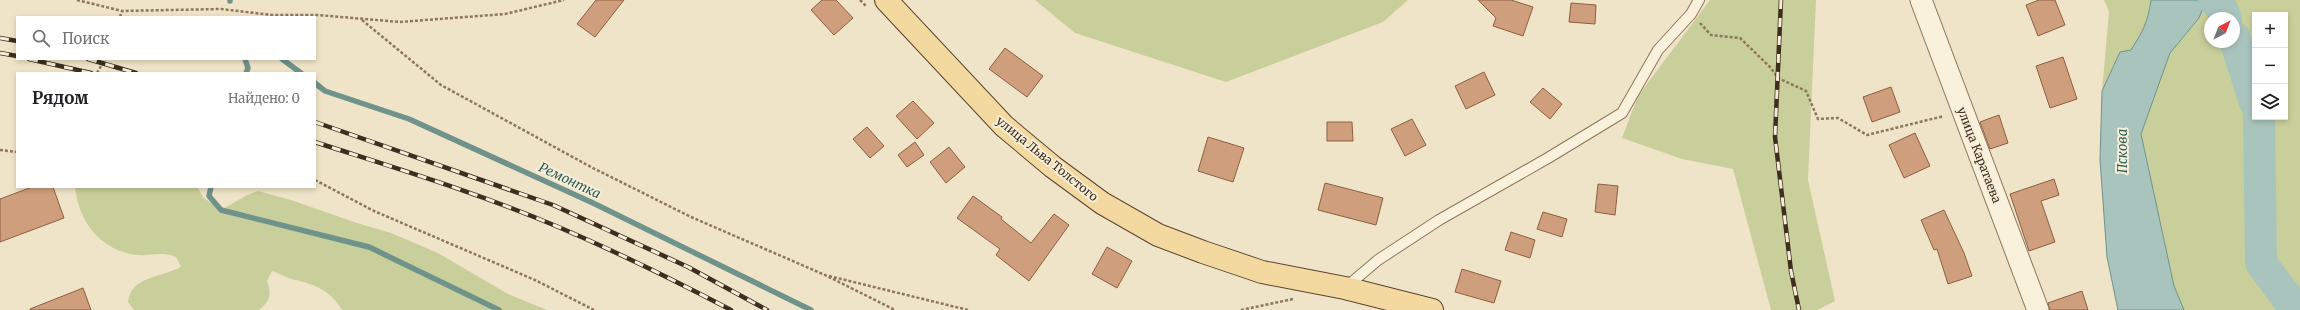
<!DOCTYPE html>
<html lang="ru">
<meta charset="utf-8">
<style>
:root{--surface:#fff;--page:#f2f2f2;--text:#202124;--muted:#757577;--line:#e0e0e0}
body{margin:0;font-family:Merriweather,serif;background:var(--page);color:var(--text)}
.controls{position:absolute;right:12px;top:12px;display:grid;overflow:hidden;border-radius:0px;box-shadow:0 2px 6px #0003}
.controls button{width:36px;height:36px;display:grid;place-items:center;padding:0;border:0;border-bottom:1px solid var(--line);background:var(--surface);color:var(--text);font:20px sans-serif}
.compass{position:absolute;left:2204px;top:12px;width:36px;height:36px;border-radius:50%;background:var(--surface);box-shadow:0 2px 6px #0003;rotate:42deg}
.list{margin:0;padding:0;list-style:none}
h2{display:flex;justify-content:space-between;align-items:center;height:52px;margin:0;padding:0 16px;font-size:17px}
h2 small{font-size:13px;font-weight:400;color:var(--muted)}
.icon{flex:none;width:22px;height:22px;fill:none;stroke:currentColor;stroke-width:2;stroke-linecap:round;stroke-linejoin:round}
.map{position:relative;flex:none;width:2300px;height:310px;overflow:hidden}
.search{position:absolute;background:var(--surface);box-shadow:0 2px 6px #0003;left:16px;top:16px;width:300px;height:44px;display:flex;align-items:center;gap:10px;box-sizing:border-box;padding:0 14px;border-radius:0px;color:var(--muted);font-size:15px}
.panel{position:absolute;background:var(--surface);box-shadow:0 2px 6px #0003;left:16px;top:72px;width:300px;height:116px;border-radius:0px}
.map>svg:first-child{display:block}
.green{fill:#c9cf9b;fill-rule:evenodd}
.water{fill:#a9c4bc;stroke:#6f938a}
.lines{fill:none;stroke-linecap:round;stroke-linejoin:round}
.stream{stroke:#6f938a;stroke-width:5.5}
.river{stroke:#a9c4bc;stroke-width:32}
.building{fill:#cf9f7d;stroke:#8d5f41}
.lane-casing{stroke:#8d765c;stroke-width:12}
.street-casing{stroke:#8d765c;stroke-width:23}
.primary-casing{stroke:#5b4430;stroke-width:24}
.path{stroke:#8d765c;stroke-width:2.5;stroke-dasharray:3 2;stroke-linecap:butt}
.lane{stroke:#faf1dc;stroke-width:10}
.street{stroke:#faf1dc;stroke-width:21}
.primary{stroke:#f3d9a0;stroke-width:22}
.rail-casing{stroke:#3d2e20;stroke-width:4.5}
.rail{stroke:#f7eed8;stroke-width:3;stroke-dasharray:9;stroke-linecap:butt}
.labels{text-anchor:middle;stroke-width:4;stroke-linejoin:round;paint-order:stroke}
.street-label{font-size:12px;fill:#3d2e20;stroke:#f7eed8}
.water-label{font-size:13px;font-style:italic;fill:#2f5d5a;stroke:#f7eed8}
</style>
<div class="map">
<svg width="2300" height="310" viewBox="0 0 2300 310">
<rect width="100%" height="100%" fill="#f0e4c8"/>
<path class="green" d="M 1035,0 L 1408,0 L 1383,22 L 1226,82 L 1075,33 Z
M 1710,0 L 1816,0 L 1808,180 L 1835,301 L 1817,310 L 1771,310 L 1733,169 L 1682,159 L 1622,138 L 1638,96 Z
M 2104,0 L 2151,0 C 2148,22 2143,31 2131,51 L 2120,52 L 2102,91 L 2109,12 Z
M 2206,0 L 2300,0 L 2300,310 L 2184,310 L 2174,286 L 2141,134 L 2170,53 L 2199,18 ZM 2255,15 L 2285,15 L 2285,117 L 2255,117 ZM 2210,18 L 2234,18 L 2234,42 L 2210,42 Z
M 75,187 L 197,187 L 204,198 L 221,210 L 247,195 L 258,191 L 291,200 L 357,223 L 391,233 L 438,253 L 508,294 L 547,310 L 342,310 C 331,291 316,285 296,280 C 288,279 281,274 272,271 L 267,281 C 272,295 270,301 259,310 L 134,310 L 128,302 C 131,276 160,278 181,267 L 176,257 C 162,251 151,256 137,255 C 101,251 78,221 75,187 Z"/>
<path class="water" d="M 2151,0 L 2206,0 L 2199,18 L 2170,53 L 2141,134 L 2174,286 L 2184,310 L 2118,310 L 2107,257 L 2100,160 L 2102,91 L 2120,52 L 2131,50 C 2143,31 2148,22 2151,0 Z"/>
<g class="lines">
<path class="stream" d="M 230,0 L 230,1
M 245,59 L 248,68 L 246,73
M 282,59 L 301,73
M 315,83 L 325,91 L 409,119 L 593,203 L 811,310
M 211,187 L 209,196 L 221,210 L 369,247 L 499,310"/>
<path class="river" d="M 2214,0 L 2221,8 L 2226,18
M 2234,37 L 2255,102
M 2259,117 L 2261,263 L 2296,310"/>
</g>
<path class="building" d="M 596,0 L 624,0 L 595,37 L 577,24 Z
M 822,0 L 836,0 L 853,18 L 834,35 L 811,10 Z
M 1478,0 L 1511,0 L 1533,7 L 1523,36 L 1493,26 L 1496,18 Z
M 2039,0 L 2055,0 L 2065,25 L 2038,36 L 2026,5 Z
M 1571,3 L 1596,5 L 1595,24 L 1569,22 Z
M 1005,48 L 1043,76 L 1027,97 L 989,69 Z
M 2063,57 L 2077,99 L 2050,108 L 2036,66 Z
M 1484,72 L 1495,95 L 1466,109 L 1455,86 Z
M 1891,87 L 1900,112 L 1872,122 L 1863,97 Z
M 1543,88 L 1562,104 L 1550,119 L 1530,102 Z
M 913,101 L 934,123 L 917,139 L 896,116 Z
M 1999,115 L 2008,143 L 1990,149 L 1980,122 Z
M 1412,119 L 1426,145 L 1405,156 L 1391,129 Z
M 1327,122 L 1352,122 L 1353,141 L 1327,141 Z
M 867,127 L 884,146 L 870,158 L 853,139 Z
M 1915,133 L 1930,166 L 1904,178 L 1889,145 Z
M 1208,137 L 1244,148 L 1233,182 L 1198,171 Z
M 915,142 L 924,155 L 907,167 L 898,155 Z
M 949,147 L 965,167 L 946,183 L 930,162 Z
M 2054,179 L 2059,195 L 2041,201 L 2055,242 L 2029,251 L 2010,194 Z
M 1325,183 L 1383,198 L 1376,225 L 1318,210 Z
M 1598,184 L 1618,186 L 1615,215 L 1595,212 Z
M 32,187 L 53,187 L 64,218 L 0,242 L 0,199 Z
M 973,196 L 1002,217 L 1001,219 L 1031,243 L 1054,214 L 1069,225 L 1029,281 L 996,255 L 1000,249 L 957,218 Z
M 1944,210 L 1964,253 L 1972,276 L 1948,284 L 1937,249 L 1934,250 L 1921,220 Z
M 1543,212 L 1567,219 L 1562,237 L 1537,229 Z
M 1511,232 L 1535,240 L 1530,258 L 1505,250 Z
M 1107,247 L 1132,261 L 1117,288 L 1092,274 Z
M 1462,269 L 1501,281 L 1494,303 L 1455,292 Z
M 83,288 L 91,310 L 30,310 L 30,309 Z
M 2082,291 L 2088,310 L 2050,310 L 2048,303 Z"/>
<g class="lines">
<defs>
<path id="lane" d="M 1345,288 L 1378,260 L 1439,220 L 1548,158 L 1622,113 L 1658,50 L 1691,14 L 1699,0"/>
<path id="street" d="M 1921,0 L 2038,310"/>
<path id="primary" d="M 886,0 L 1004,126 L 1053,167 L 1102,203 L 1158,235 L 1203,252 L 1262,272 L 1345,288 L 1432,310"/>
</defs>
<use href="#lane" class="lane-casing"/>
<use href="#street" class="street-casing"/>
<use href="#primary" class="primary-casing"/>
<path class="path" d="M 77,0 L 122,11 L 221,9 L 272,15 L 318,15 L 400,22 L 505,14 L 564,0
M 860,0 L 867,7
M 120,17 L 122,11
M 362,20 L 441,85 L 591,167 L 691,217 L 825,275 L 895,310
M 1700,23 L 1711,35 L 1740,38 L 1770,67 L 1778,78 L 1806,91 L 1818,119 L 1838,118 L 1867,135 L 1944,116
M 97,73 L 105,59
M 0,150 L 17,152
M 315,180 L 374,211 L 535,280 L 594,310
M 829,276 L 968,310
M 1241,310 L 1293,299"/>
<use href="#lane" class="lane"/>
<use href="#street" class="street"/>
<use href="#primary" class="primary"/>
<defs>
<path id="rail" d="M 1781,0 L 1775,137 L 1791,271 L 1799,310
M 0,38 L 17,41
M 0,53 L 17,56
M 29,59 L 91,73
M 88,59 L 136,73
M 315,122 L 553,205 L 688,267 L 767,310
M 315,142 C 395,168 478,193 556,226 C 615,251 674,280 731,310"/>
</defs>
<use href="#rail" class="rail-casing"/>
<use href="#rail" class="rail"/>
</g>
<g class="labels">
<g class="street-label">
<text transform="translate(1979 155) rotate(69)" y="4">улица Каратаева</text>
<text transform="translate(1047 159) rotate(39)" y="4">улица Льва Толстого</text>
</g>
<g class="water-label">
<text transform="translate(2122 151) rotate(-90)" y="5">Пскова</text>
<text transform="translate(570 180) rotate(25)" y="5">Ремонтка</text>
</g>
</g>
</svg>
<div class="controls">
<button>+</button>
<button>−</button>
<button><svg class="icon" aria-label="layers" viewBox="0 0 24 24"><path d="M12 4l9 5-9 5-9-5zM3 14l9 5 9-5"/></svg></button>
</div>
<svg class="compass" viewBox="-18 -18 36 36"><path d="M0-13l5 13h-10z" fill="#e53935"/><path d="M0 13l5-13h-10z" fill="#757577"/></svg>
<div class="search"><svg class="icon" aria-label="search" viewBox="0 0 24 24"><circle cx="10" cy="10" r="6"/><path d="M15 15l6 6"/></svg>Поиск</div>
<section class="panel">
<h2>Рядом<small>Найдено: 0</small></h2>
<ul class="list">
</ul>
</section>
</div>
